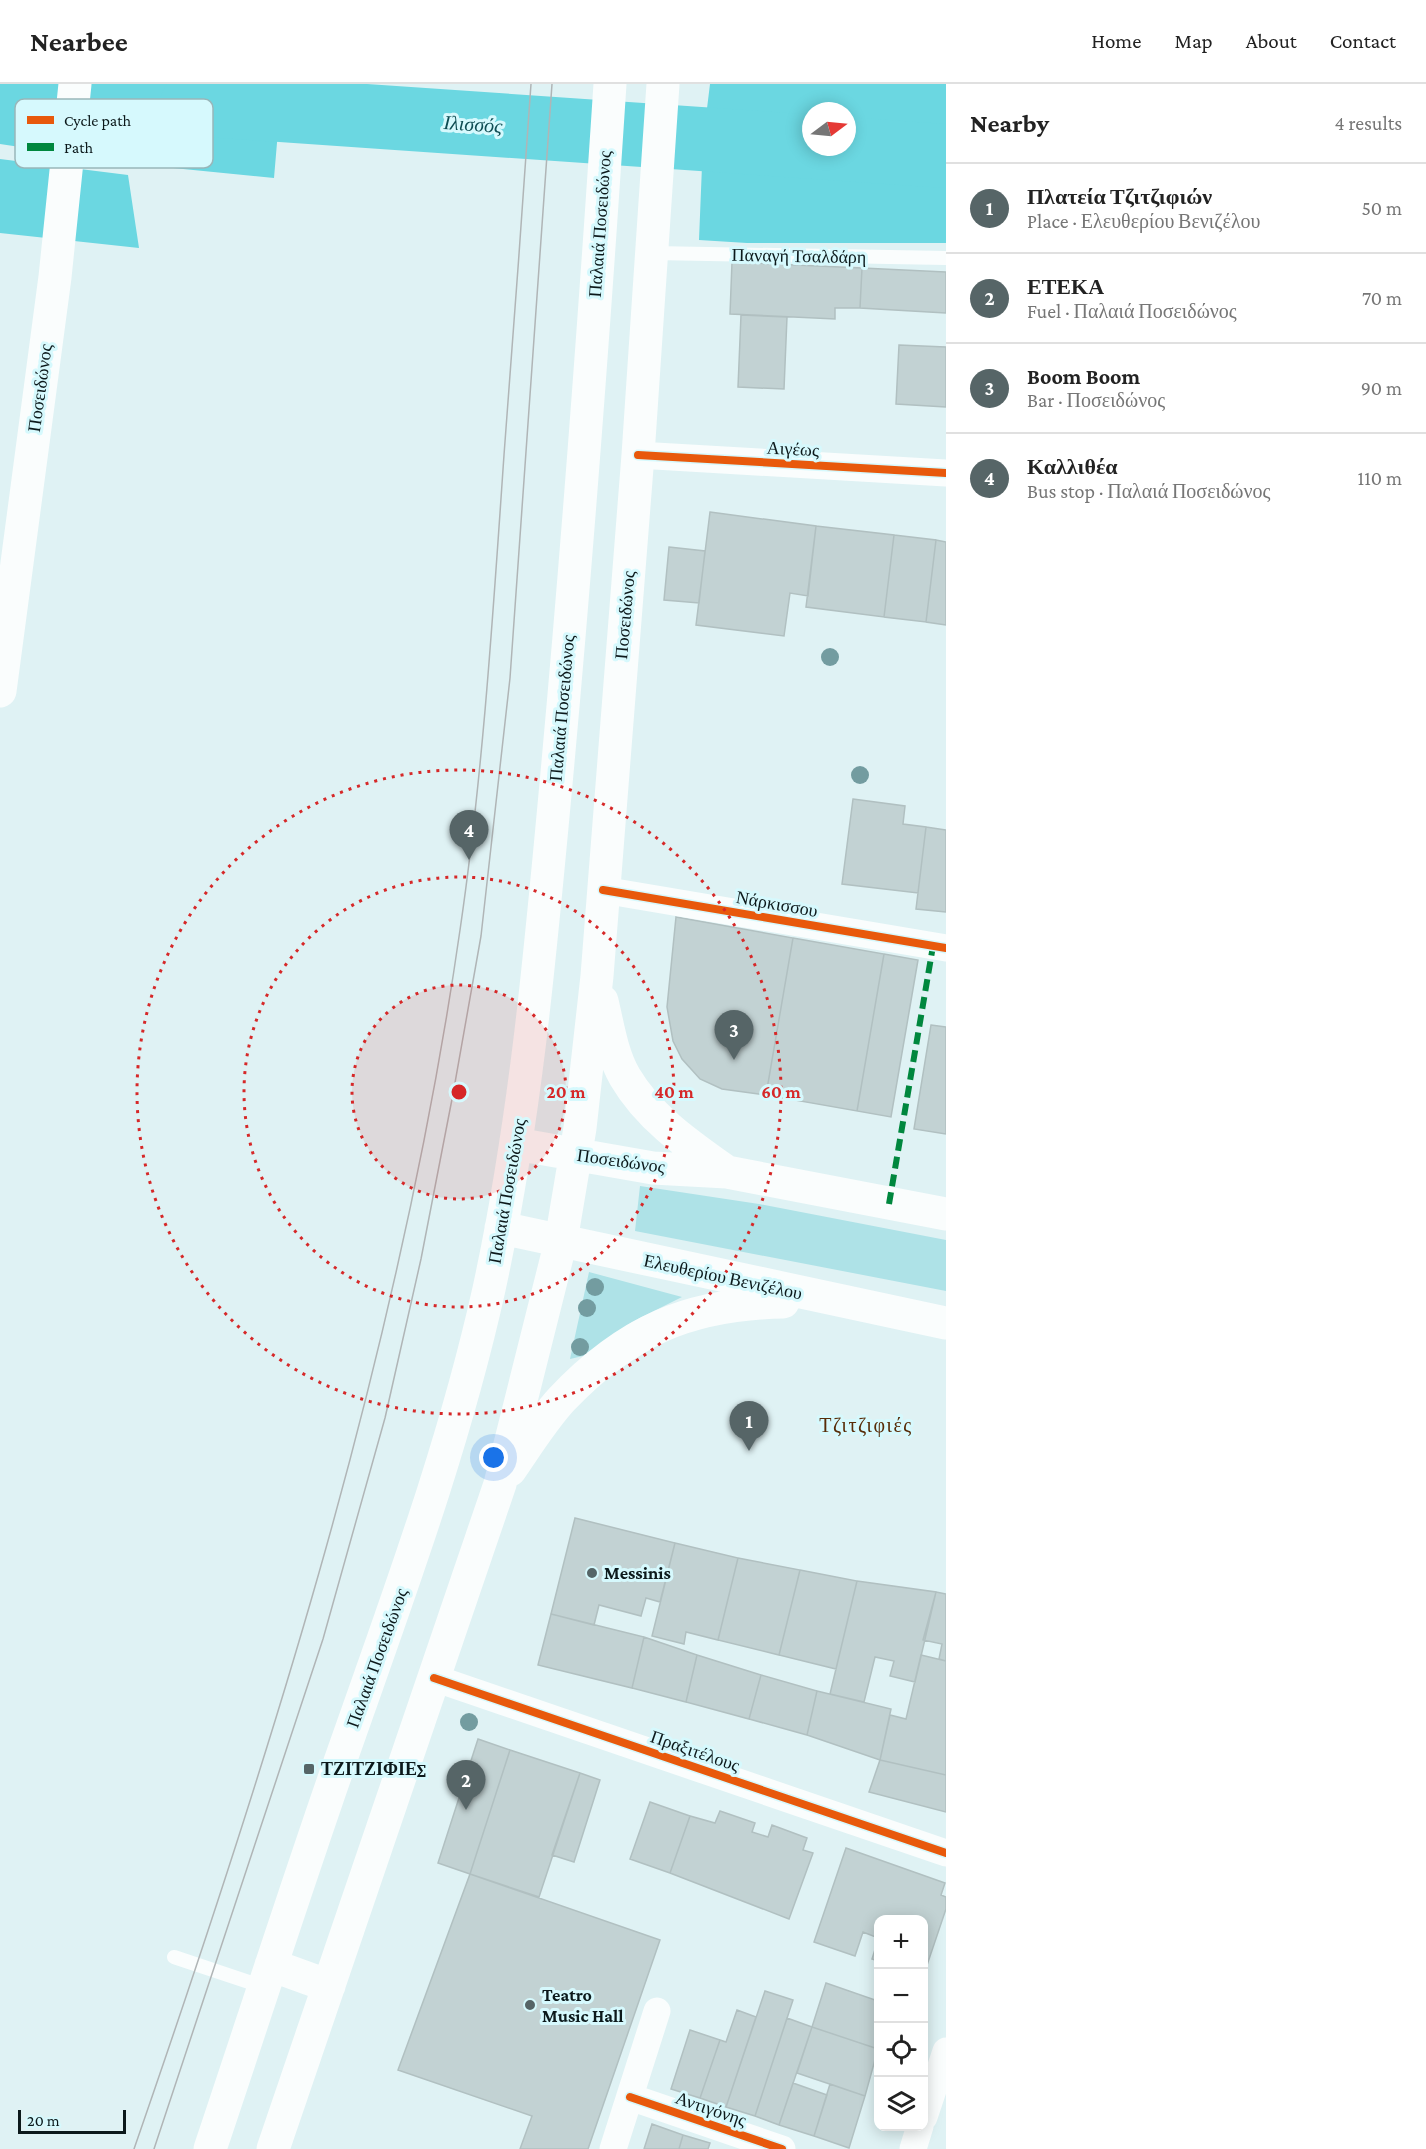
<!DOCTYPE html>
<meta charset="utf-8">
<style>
:root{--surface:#fff;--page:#f6f6f6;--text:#222;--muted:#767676;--line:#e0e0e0;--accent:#566567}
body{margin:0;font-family:"Crimson Pro",serif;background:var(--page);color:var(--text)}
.controls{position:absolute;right:18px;bottom:18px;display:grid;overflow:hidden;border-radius:12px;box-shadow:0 3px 15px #0003}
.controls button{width:54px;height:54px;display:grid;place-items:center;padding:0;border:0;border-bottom:2px solid var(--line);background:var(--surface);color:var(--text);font:30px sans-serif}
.compass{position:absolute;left:802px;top:18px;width:54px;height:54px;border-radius:50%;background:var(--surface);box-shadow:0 3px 15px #0003;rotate:74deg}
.scale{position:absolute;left:18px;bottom:15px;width:108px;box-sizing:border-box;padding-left:6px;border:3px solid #0c191b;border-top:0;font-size:16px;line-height:21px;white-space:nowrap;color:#0c191b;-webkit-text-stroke:4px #d6f9fd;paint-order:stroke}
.you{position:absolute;left:494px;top:1374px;width:21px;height:21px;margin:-15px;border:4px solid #fff;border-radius:50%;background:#1a73e8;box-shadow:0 0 0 9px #1a73e833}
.badge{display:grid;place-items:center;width:39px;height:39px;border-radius:50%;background:var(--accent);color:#fff;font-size:20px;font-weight:700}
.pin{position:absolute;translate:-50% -50px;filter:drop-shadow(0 2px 3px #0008)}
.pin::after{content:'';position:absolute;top:32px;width:21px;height:18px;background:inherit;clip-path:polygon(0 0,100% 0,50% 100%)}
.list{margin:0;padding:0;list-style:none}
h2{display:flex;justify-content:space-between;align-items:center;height:78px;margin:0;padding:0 24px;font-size:26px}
h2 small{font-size:20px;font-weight:400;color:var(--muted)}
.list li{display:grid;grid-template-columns:39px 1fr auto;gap:18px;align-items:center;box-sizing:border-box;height:90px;padding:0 24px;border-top:2px solid var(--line)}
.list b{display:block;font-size:22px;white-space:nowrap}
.list p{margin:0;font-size:20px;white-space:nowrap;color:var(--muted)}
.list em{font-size:20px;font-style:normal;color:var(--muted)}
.icon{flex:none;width:33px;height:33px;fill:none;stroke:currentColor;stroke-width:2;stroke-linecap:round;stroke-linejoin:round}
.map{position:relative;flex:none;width:946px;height:2065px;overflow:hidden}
header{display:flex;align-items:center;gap:36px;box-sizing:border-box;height:84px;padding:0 30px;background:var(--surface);border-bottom:2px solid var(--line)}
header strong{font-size:28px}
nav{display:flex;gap:33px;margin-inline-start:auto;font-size:21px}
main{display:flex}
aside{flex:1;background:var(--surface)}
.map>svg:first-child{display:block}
.green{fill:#aee2e7}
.water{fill:#6bd7e1;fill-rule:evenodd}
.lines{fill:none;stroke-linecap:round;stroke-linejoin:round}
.river{stroke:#6bd7e1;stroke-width:64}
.building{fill:#c2d2d3;stroke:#b1c0c1;stroke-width:1.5}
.lane{stroke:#fafdfd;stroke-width:14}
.street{stroke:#fafdfd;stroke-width:27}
.primary{stroke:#fafdfd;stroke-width:33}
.highway{stroke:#fafdfd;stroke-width:33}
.tram{stroke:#b0b5b6;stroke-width:1.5}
.quiet{stroke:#00873e;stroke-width:6;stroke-dasharray:12 6;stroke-linecap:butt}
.cycleway-casing{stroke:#d6f9fd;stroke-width:11}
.cycleway{stroke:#e8590c;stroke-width:8}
.tree{fill:#739ca0}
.ring{fill:none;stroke:#d62828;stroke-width:3;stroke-dasharray:3 6}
.poi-dot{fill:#566567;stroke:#d6f9fd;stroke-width:2}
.labels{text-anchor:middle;stroke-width:6;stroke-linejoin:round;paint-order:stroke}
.street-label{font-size:18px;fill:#0c191b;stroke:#d6f9fd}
.poi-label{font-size:18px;font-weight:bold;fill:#0c191b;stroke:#d6f9fd;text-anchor:start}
.water-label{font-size:20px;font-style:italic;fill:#0f4d53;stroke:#d6f9fd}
.neighbourhood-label{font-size:20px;letter-spacing:1.5px;fill:#582c08;stroke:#d6f9fd}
.key{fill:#d6f9fd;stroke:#99b6b9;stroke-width:1.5}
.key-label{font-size:16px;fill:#0c191b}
.centre{fill:#d62828;stroke:#d6f9fd;stroke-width:3}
.ring-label{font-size:18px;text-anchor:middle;font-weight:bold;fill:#d62828;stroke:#d6f9fd;stroke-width:6;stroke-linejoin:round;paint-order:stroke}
</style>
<header>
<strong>Nearbee</strong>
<nav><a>Home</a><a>Map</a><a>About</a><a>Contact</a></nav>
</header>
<main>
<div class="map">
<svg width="946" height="2065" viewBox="0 0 946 2065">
<rect width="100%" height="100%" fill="#dff2f4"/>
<path class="green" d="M 640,1102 L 759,1120 L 946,1156 L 946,1207 L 635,1147 Z
M 589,1188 L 682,1213 L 632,1238 L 583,1272 L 570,1275 Z"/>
<path class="water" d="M 0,0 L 282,0 L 274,94 L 133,80 L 0,60 Z
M 710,0 L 946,0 L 946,159 L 747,159 L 699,156 L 703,57 ZM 811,27 L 847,27 L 847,63 L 811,63 Z
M 0,75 L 128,91 L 139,164 L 0,149 Z"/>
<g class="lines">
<path class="river" d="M 192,20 L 946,72"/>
</g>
<path class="building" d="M 732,178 L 862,184 L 860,224 L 835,224 L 835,235 L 730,230 Z
M 862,184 L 946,188 L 946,229 L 860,224 Z
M 741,231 L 787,233 L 784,305 L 738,303 Z
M 899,261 L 946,263 L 946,323 L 896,320 Z
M 710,428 L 816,442 L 808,512 L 790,509 L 784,552 L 696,541 Z
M 816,442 L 894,451 L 884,533 L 806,523 Z
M 894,451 L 936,456 L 926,538 L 884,533 Z
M 936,456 L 946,458 L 946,541 L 926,538 Z
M 669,463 L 705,467 L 699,519 L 664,516 Z
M 853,715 L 905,722 L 903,740 L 926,743 L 918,809 L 842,800 Z
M 926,743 L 946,746 L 946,828 L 916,825 Z
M 676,833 L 793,854 L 766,1011 L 722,1005 L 700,995 L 682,975 L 673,957 L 667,923 Z
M 793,854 L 884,870 L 857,1027 L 766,1011 Z
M 884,870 L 918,876 L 891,1033 L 857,1027 Z
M 931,941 L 946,943 L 946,1050 L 914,1045 Z
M 575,1434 L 675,1459 L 660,1518 L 646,1514 L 641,1532 L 599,1521 L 594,1541 L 551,1530 Z
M 675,1459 L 738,1474 L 718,1556 L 686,1548 L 684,1560 L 652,1552 Z
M 738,1474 L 800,1486 L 779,1571 L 718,1556 Z
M 800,1486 L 857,1497 L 836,1585 L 779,1571 Z
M 857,1497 L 936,1508 L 915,1598 L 890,1592 L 894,1577 L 875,1573 L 864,1618 L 830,1610 Z
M 936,1508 L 946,1510 L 946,1577 L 939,1575 L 942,1560 L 923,1556 Z
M 551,1530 L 644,1553 L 632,1604 L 538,1581 Z
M 644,1553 L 697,1571 L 686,1618 L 632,1604 Z
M 697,1571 L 761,1591 L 749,1635 L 686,1618 Z
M 921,1571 L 946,1577 L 946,1691 L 880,1676 L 890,1631 L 906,1635 Z
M 761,1591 L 817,1607 L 807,1651 L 749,1635 Z
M 817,1607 L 891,1625 L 880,1676 L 807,1651 Z
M 478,1655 L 510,1666 L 470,1790 L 438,1779 Z
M 510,1666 L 580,1689 L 539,1813 L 470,1790 Z
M 880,1676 L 946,1691 L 946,1728 L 869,1708 Z
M 580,1689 L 600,1696 L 574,1778 L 552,1771 Z
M 650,1718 L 690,1732 L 670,1789 L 630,1775 Z
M 720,1727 L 755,1739 L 752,1748 L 768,1753 L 772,1741 L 807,1754 L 803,1766 L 813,1769 L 789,1835 L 670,1789 L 690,1732 L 715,1739 Z
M 846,1764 L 945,1799 L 941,1811 L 946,1813 L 946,1825 L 924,1890 L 924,1836 L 878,1836 L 878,1854 L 863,1848 L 855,1872 L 814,1858 Z
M 470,1790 L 660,1856 L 588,2065 L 520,2065 L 532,2032 L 398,1986 Z
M 878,1856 L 878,1877 L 872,1875 Z
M 826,1899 L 878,1917 L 878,1965 L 812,1943 Z
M 765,1907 L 793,1916 L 755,2032 L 726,2023 Z
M 737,1926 L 756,1933 L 726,2023 L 700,2014 L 720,1956 L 726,1958 Z
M 787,1934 L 812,1943 L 779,2041 L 755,2032 Z
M 812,1943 L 878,1965 L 865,2012 L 797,1989 Z
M 690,1946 L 720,1956 L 700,2014 L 671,2005 Z
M 793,1999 L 827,2011 L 814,2052 L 779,2041 Z
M 830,2000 L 865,2012 L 849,2064 L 814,2052 Z
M 652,2040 L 683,2051 L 679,2065 L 644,2065 Z
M 683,2051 L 710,2059 L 708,2065 L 679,2065 Z"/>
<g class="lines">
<path class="lane" d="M 652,169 L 946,174
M 174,1873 L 264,1903"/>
<path class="street" d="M 638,371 L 946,389
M 603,806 L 946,864
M 434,1594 L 946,1769
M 630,2013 L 782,2065
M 924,2033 L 946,1967
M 613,2065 L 657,1927
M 913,2065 L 920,2042"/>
<path class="primary" d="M 602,917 C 608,942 612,971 625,993 C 649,1034 689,1061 727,1088
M 516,1060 L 653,1084 L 727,1088 L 946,1130
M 501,1144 L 946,1239
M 510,1386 C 526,1363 542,1337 561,1316 C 626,1247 689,1220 783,1218
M 271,1881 L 329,1902
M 210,2065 C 252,1940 292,1816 335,1692 C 391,1531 452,1372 489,1205 C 526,1035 541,862 557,689 C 578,460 595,230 610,0
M 273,2065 L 500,1400 L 561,1157 L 580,1044 L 597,892 L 638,371 L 663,0"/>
<path class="highway" d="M 0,607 L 55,193 L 75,0"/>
<path class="tram" d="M 134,2065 C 272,1667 400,1264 460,846 C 483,689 493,530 504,371 C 513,247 523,124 531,0
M 154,2065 L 323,1555 L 385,1334 L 421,1175 L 453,1010 L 481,852 L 510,594 L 552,0"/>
<path class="quiet" d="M 889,1120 L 933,862"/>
<defs>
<path id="cycleway" d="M 638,371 L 946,389
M 603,806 L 946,864
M 434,1594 L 946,1769
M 630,2013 L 782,2065"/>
</defs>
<use href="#cycleway" class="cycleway-casing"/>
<use href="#cycleway" class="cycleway"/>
</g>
<g class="tree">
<circle cx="830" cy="573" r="9"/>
<circle cx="860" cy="691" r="9"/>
<circle cx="595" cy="1203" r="9"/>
<circle cx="587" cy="1224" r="9"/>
<circle cx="580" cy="1263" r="9"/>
<circle cx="469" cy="1638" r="9"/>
</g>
<circle cx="459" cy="1008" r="107" fill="#d62828" fill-opacity=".12"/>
<g class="ring">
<circle cx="459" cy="1008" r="107"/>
<circle cx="459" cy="1008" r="215"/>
<circle cx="459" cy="1008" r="322"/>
</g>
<g class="poi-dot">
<circle cx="592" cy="1489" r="6"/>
<rect x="303" y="1679" width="12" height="12" rx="3"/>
<circle cx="530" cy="1921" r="6"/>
</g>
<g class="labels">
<g class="street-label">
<text transform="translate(600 140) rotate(-86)" y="6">Παλαιά Ποσειδώνος</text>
<text transform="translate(799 172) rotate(1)" y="6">Παναγή Τσαλδάρη</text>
<text transform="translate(40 304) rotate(-82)" y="6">Ποσειδώνος</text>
<text transform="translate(793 365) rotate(3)" y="6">Αιγέως</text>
<text transform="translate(625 531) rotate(-85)" y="6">Ποσειδώνος</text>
<text transform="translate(562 624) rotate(-85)" y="6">Παλαιά Ποσειδώνος</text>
<text transform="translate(777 820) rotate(10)" y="6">Νάρκισσου</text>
<text transform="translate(621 1077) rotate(8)" y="6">Ποσειδώνος</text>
<text transform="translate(507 1107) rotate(-80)" y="6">Παλαιά Ποσειδώνος</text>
<text transform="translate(723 1193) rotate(12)" y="6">Ελευθερίου Βενιζέλου</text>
<text transform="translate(377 1574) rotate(-70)" y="6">Παλαιά Ποσειδώνος</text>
<text transform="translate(695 1667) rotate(19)" y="6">Πραξιτέλους</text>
<text transform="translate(711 2025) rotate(19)" y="6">Αντιγόνης</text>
</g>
<g class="poi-label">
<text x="604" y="1495">Messinis</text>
<text x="321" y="1691">ΤΖΙΤΖΙΦΙΕΣ</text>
<text x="542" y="1917">Teatro<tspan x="542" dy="21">Music Hall</tspan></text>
</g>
<g class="water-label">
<text transform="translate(473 40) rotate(4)" y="7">Ιλισσός</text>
</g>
<g class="neighbourhood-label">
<text x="866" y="1348">Τζιτζιφιές</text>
</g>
</g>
<rect x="15" y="15" width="198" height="69" rx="9" class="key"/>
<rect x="27" y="32" width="27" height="8" fill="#e8590c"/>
<rect x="27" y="59" width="27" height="8" fill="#00873e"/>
<g class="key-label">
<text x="64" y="42">Cycle path</text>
<text x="64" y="69">Path</text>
</g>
<circle cx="459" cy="1008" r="9" class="centre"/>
<g class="ring-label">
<text x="566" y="1014">20 m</text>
<text x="674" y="1014">40 m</text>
<text x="781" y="1014">60 m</text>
</g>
</svg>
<div class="controls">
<button>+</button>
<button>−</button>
<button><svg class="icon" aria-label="locate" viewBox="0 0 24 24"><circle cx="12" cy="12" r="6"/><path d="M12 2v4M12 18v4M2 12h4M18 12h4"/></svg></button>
<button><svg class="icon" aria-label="layers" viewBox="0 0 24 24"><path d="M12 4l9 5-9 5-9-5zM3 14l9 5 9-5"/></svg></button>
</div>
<svg class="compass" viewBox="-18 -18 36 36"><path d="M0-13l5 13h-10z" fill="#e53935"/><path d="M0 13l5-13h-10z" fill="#767676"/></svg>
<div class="scale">20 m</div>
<div class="you"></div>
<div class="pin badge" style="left:749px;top:1367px">1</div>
<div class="pin badge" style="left:466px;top:1726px">2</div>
<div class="pin badge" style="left:734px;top:976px">3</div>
<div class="pin badge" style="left:469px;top:776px">4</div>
</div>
<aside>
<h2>Nearby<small>4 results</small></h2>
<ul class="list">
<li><span class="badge">1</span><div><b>Πλατεία Τζιτζιφιών</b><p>Place · Ελευθερίου Βενιζέλου</p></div><em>50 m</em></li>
<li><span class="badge">2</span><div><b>ΕΤΕΚΑ</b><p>Fuel · Παλαιά Ποσειδώνος</p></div><em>70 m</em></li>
<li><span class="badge">3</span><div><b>Boom Boom</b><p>Bar · Ποσειδώνος</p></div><em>90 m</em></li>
<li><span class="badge">4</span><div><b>Καλλιθέα</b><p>Bus stop · Παλαιά Ποσειδώνος</p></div><em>110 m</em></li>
</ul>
</aside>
</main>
